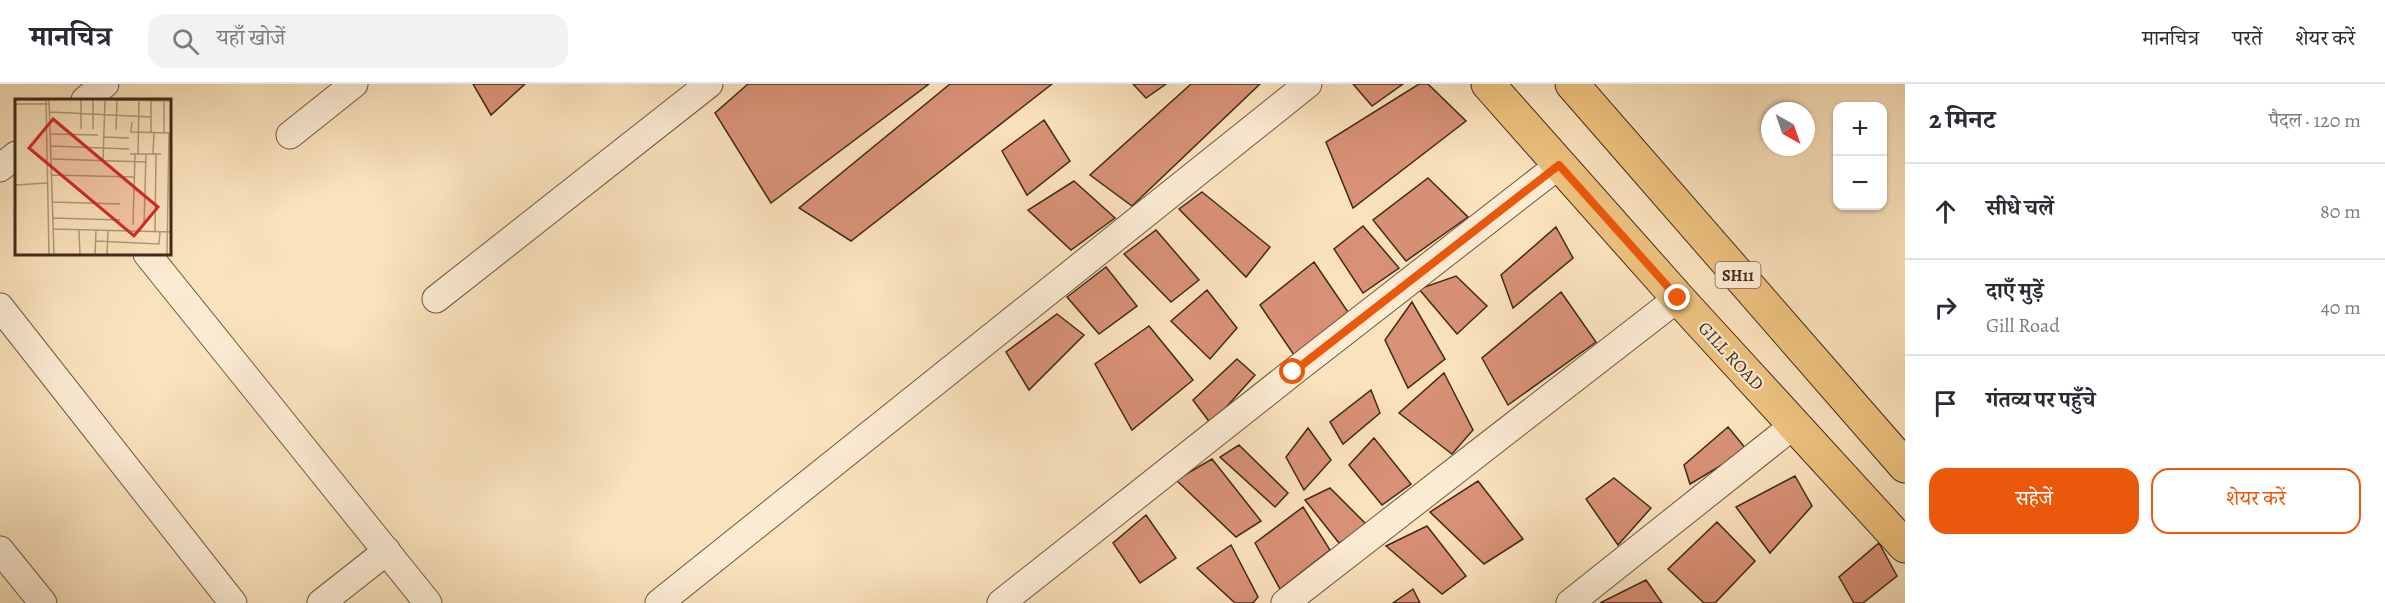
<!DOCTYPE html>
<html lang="hi">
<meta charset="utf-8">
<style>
:root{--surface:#fff;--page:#f2f2f3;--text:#2b2b33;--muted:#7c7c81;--line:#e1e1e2;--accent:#ea580c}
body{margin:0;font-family:Alegreya,"Noto Serif Devanagari",serif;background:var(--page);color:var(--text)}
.controls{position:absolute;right:18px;top:18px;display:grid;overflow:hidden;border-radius:12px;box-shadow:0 2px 4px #0004}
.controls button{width:54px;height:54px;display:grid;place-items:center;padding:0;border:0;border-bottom:2px solid var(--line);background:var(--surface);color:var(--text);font:30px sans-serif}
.compass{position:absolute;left:1761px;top:18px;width:54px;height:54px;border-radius:50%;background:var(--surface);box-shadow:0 2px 4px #0004;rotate:140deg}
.stop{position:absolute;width:18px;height:18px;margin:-14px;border:4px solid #ea580c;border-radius:50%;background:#fff}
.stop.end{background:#ea580c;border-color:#fff;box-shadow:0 2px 6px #0008}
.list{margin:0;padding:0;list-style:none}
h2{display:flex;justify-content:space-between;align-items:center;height:78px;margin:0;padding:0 24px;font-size:26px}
h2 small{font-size:20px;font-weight:400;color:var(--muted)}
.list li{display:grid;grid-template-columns:39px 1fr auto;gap:18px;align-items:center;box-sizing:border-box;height:96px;padding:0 24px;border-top:2px solid var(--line)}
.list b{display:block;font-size:22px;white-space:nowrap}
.list p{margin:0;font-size:20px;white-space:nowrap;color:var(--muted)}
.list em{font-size:20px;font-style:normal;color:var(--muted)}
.actions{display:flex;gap:12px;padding:18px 24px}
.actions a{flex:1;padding:14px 0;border:2px solid var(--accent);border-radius:18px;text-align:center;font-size:21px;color:var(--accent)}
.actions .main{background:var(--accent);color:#fff}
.icon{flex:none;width:33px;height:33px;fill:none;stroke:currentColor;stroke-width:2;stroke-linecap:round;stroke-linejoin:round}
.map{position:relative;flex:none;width:1905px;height:519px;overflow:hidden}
header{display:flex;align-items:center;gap:36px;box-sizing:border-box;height:84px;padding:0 30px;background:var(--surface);border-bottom:2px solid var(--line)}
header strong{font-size:28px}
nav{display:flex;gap:33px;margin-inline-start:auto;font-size:21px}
.search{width:420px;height:54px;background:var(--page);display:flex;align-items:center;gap:15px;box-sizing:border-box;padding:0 21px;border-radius:18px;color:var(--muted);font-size:22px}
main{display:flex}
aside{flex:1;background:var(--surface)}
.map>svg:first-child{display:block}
.building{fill:#d89176;stroke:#422a18;stroke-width:1.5}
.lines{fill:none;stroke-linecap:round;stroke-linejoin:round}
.minor-casing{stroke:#705841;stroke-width:29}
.primary-casing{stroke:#422a18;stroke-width:35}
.minor{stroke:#fcecd4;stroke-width:27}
.primary{stroke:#edc17e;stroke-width:33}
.route{stroke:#ea580c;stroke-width:8}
.labels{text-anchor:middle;stroke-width:4.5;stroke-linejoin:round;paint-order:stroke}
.shield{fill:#fcecd4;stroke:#7a6450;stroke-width:1.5}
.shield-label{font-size:16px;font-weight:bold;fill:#422a18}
.street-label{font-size:18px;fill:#422a18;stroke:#fcecd4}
.inset-road{fill:none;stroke:#b0987b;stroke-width:1.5}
.view{fill:#d62828;fill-opacity:0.15;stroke:#d62828;stroke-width:3}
.inset-edge{fill:none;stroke:#422a18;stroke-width:3}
</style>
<header>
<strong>मानचित्र</strong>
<div class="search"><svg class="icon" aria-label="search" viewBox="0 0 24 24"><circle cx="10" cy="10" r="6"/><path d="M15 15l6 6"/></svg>यहाँ खोजें</div>
<nav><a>मानचित्र</a><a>परतें</a><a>शेयर करें</a></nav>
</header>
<main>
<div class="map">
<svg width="1905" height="519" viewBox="0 0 1905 519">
<rect width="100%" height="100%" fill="#fae2bd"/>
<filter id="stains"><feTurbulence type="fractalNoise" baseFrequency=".00333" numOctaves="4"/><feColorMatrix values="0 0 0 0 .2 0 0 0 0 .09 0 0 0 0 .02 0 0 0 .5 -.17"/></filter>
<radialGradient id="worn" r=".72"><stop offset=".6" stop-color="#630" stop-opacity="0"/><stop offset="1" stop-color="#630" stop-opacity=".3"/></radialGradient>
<path class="building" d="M 473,0 L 525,0 L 491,31 Z
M 748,0 L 929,0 L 771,119 L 715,29 Z
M 950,0 L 1052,0 L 851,157 L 799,124 Z
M 1133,0 L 1166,0 L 1146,14 Z
M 1191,0 L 1260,0 L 1132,122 L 1090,91 Z
M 1353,0 L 1403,0 L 1372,22 Z
M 1419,0 L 1428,0 L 1466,37 L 1353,124 L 1326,58 Z
M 1044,36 L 1070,77 L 1027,111 L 1002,67 Z
M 1428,94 L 1468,133 L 1406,177 L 1373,136 Z
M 1074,97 L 1115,134 L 1071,166 L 1028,126 Z
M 1202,108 L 1270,163 L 1246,193 L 1179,125 Z
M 1363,142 L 1399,184 L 1363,209 L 1334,165 Z
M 1556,143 L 1573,174 L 1513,224 L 1501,191 Z
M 1156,146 L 1199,196 L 1171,218 L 1124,170 Z
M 1314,178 L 1348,228 L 1294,271 L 1260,221 Z
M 1106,183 L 1137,222 L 1099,250 L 1067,213 Z
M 1456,192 L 1487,222 L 1457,250 L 1419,205 Z
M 1207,206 L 1237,244 L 1210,275 L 1171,237 Z
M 1561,208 L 1596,258 L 1508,321 L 1482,274 Z
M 1412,218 L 1445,275 L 1408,304 L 1385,256 Z
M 1057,230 L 1084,251 L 1029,306 L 1006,268 Z
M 1149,242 L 1193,296 L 1132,346 L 1095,280 Z
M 1237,275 L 1255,291 L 1211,340 L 1193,316 Z
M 1444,289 L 1473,346 L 1452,370 L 1399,329 Z
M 1371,306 L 1380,329 L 1343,360 L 1330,338 Z
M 1728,343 L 1747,366 L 1690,400 L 1684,381 Z
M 1308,344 L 1331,376 L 1304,406 L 1286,373 Z
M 1374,354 L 1411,400 L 1382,421 L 1349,381 Z
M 1239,361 L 1288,409 L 1275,423 L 1220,373 Z
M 1212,375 L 1261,437 L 1236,453 L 1176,396 Z
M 1795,392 L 1812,422 L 1770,469 L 1736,423 Z
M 1614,394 L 1651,424 L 1618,461 L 1586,415 Z
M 1478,397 L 1523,455 L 1484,480 L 1430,428 Z
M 1330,404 L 1369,443 L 1339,459 L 1305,416 Z
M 1303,423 L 1330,466 L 1280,505 L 1255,459 Z
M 1146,431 L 1176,474 L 1140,499 L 1113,459 Z
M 1717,438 L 1755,477 L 1715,519 L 1704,519 L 1668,485 Z
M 1427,442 L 1466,492 L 1442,510 L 1386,462 Z
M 1879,459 L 1897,492 L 1863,519 L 1854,519 L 1839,493 Z
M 1231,461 L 1258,513 L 1253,519 L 1235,519 L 1197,484 Z
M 1646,496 L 1662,519 L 1600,519 Z
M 1413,505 L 1420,519 L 1393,519 Z"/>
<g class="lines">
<defs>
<path id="minor" d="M 85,16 L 105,0
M 290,51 L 354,0
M 0,84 L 16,71
M 147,170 L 428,519
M 436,215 L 709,0
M 0,223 L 233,519
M 0,466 L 43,519
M 321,519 L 387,467
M 659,519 L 1308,0
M 1001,519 L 1293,288 L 1559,81
M 1285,519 L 1678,214
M 1570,519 L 1794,341"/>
<path id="primary" d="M 1488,0 L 1678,214 L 1905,462
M 1572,0 L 1905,382"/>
</defs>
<use href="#minor" class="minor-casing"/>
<use href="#primary" class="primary-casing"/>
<use href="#minor" class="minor"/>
<use href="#primary" class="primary"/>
</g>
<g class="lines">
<path class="route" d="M 1293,288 L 1559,81 L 1678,214"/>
</g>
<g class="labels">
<rect class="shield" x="1715.5" y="178" width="45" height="26" rx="4.5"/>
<g class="shield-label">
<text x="1738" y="197">SH11</text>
</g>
<g class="street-label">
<text transform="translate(1731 272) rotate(47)" y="6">GILL ROAD</text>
</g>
</g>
<g transform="translate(15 15)">
<rect width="156" height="156" fill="#fae2bd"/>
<path class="inset-road" d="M 31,0 L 34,156M 34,0 L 39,156M 62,0 L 156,2M 0,1 L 32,1M 136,2 L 136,33M 149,2 L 149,33M 0,5 L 34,5M 35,13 L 136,18M 117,23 L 116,33 L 154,34M 66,30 L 66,1M 78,30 L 78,1M 101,31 L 102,1M 36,35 L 83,36M 89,38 L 114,39M 36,47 L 114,50M 115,55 L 146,55M 123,55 L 124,1M 138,55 L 139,33M 37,60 L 131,63M 88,62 L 90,1M 37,76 L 119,78M 0,86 L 33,84M 37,103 L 105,105M 38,119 L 105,121M 118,126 L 120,55M 129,126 L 131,55M 38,130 L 156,133M 64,131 L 65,156M 140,133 L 141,55M 81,142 L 144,145 L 145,133M 80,156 L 81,131M 92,156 L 93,132M 152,156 L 154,34"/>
<path class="view" d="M 38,20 L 143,108 L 119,137 L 14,49 Z"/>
<rect width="156" height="156" class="inset-edge"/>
</g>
<rect width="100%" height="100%" filter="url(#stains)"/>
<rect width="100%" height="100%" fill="url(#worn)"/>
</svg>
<div class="controls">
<button>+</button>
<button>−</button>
</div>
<svg class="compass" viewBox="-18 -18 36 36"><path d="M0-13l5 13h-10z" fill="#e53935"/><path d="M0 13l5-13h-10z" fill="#7c7c81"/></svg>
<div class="stop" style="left:1293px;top:288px"></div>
<div class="stop end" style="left:1678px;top:214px"></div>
</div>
<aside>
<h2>2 मिनट<small>पैदल · 120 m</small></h2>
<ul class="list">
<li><svg class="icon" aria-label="ahead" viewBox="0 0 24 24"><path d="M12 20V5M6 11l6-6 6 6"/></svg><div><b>सीधे चलें</b></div><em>80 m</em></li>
<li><svg class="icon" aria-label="right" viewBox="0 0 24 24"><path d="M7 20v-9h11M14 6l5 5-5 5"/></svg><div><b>दाएँ मुड़ें</b><p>Gill Road</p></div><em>40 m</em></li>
<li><svg class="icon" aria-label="arrive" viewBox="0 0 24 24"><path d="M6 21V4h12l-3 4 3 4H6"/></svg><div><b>गंतव्य पर पहुँचे</b></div></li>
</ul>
<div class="actions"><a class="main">सहेजें</a><a>शेयर करें</a></div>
</aside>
</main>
